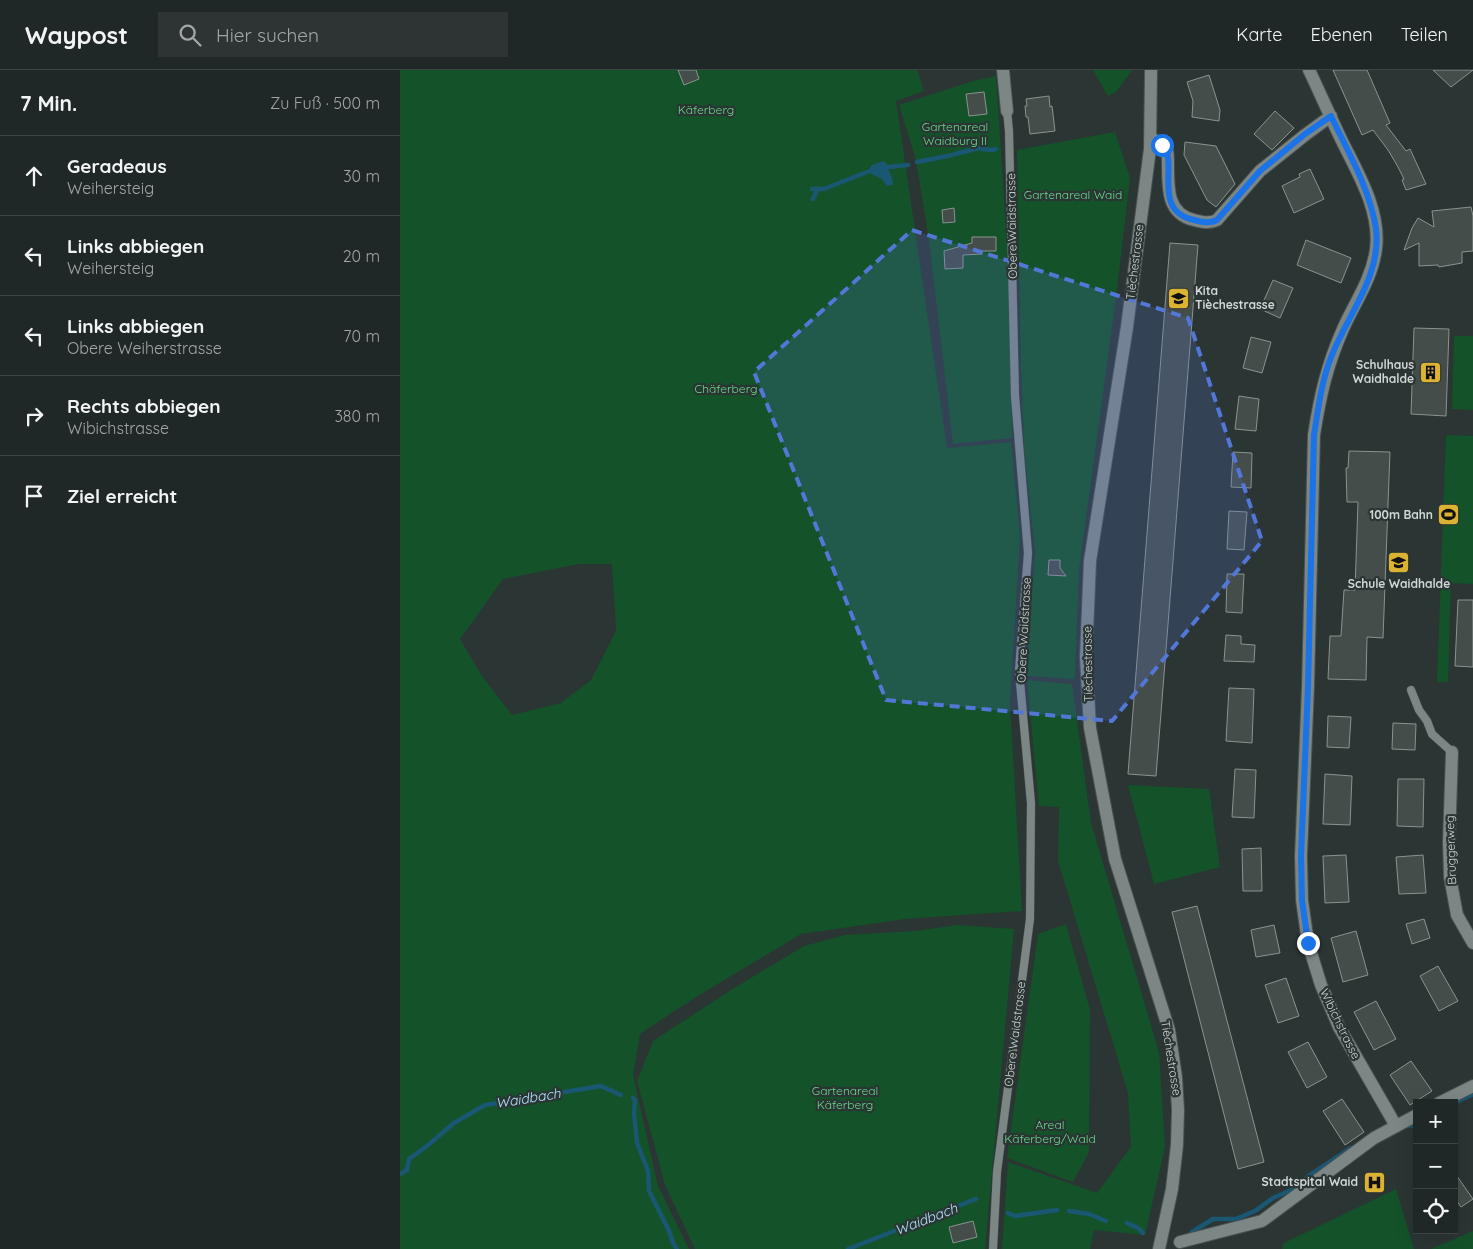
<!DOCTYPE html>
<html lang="de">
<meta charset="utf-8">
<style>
:root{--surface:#202827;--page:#2d3433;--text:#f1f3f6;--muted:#a2a6a7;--line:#3d4444}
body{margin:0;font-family:Quicksand,sans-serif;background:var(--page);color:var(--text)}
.controls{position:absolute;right:15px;bottom:15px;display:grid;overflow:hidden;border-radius:0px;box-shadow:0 5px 20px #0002}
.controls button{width:45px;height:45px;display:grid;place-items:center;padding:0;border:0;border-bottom:1px solid var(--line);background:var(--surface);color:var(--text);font:25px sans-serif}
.stop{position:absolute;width:15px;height:15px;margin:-11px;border:4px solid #1a73e8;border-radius:50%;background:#fff}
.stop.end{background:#1a73e8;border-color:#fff;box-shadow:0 1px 5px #0008}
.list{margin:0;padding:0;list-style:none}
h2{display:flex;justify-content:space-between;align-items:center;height:65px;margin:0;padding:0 20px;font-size:21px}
h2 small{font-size:16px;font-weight:400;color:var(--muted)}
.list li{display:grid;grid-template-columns:32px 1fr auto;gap:15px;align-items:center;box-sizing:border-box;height:80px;padding:0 20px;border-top:1px solid var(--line)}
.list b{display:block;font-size:19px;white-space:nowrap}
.list p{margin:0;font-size:16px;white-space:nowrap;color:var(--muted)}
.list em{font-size:16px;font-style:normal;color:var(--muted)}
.icon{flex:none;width:28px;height:28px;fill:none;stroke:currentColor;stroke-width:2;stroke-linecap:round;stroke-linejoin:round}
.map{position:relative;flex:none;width:1073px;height:1179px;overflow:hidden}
header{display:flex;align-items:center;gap:30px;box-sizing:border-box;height:70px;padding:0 25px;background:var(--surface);border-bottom:1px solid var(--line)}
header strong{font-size:24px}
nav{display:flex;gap:28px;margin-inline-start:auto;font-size:18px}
.search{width:350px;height:45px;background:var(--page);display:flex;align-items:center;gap:12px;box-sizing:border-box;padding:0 18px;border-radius:0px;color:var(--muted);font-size:19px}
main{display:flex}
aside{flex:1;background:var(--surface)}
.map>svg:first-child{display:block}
.green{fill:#145229;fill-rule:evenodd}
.water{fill:#1a5773}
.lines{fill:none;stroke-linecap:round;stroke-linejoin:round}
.stream{stroke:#1a5773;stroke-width:4.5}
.building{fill:#444d4a;stroke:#89938f}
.service-casing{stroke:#485050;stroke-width:9}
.minor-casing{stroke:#485050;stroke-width:14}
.tertiary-casing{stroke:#485050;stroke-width:14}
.service{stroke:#7b8685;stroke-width:8}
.minor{stroke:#7b8685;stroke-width:12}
.tertiary{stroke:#7b8685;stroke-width:12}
.route{stroke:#1a73e8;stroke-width:6}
.marked{fill:#5377d7;fill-opacity:0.2;stroke:#5377d7;stroke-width:4;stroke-dasharray:10 6;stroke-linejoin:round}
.labels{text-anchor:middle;stroke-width:4.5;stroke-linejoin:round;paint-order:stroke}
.park-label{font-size:12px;fill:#6adc8a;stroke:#2b3534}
.street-label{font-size:12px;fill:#d1d7d6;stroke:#2b3534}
.poi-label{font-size:12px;font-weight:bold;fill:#d1d7d6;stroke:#2b3534;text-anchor:end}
.water-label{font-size:14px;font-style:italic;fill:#b0e1fc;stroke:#2b3534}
</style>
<header>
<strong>Waypost</strong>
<div class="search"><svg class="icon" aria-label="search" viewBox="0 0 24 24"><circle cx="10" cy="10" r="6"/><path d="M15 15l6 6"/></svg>Hier suchen</div>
<nav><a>Karte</a><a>Ebenen</a><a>Teilen</a></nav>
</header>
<main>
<aside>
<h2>7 Min.<small>Zu Fuß · 500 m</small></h2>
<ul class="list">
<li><svg class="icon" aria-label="ahead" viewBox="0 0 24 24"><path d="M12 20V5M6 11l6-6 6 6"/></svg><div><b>Geradeaus</b><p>Weihersteig</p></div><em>30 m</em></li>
<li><svg class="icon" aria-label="left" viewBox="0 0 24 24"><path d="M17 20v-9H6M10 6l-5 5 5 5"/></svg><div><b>Links abbiegen</b><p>Weihersteig</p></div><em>20 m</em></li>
<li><svg class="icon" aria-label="left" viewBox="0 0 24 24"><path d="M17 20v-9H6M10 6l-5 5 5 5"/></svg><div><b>Links abbiegen</b><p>Obere Weiherstrasse</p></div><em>70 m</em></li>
<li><svg class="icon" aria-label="right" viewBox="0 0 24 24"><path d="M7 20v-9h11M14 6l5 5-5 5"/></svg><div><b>Rechts abbiegen</b><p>Wibichstrasse</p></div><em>380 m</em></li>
<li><svg class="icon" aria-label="arrive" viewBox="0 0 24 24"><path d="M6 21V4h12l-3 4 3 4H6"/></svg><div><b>Ziel erreicht</b></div></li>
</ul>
</aside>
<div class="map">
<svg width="1073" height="1179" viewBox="0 0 1073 1179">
<rect width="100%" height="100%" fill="#2b3534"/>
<path class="green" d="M 0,0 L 517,0 L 524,21 L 496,31 L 547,378 L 611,372 L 620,465 L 610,634 L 622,841 L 505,849 L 401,864 L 296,927 L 240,964 L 233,1005 L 258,1116 L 289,1179 L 0,1179 ZM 179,494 L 212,494 L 216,561 L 191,610 L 161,633 L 112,645 L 82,606 L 60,569 L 103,509 Z
M 693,0 L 732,0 L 717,21 L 708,26 Z
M 596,6 L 607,173 L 612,368 L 553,374 L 529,170 L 516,90 L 499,35 L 573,11 Z
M 715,62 L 730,108 L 716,228 L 679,500 L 675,609 L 626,606 L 635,483 L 624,376 L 621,301 L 617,80 Z
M 1054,266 L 1073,266 L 1073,340 L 1052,339 Z
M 1046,365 L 1073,366 L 1073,514 L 1051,513 L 1048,612 L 1037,612 Z
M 627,610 L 672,614 L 691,753 L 759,982 L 765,1077 L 745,1165 L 694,1160 L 690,1179 L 602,1179 L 608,1092 L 697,1123 L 731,1077 L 728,1023 L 658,791 L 659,737 L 639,736 Z
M 728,715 L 809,719 L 820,797 L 754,814 Z
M 666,854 L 690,940 L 689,1082 L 673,1112 L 607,1088 L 638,864 Z
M 558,855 L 614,859 L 585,1179 L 295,1179 L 265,1115 L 237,1011 L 253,971 L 331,920 L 404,876 L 445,865 L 515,861 Z
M 996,1119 L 1014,1179 L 882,1179 L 884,1173 Z
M 1073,1161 L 1073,1179 L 1031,1179 Z"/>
<path class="water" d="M 483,91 L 487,94 C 489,103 493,107 493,115 L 487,116 L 482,109 L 467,102 L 472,95 Z"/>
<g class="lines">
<path class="stream" d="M 582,79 L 592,80 L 596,79
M 555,84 L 579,78
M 517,92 L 552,85
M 488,97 L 508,95
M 412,119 L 424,119 L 467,102
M 413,129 L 417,120
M 233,1028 L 235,1030 L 234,1044 L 237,1073 L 248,1101 L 249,1121 L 269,1161 L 273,1173 L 277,1179
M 1054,1033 L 1073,1024
M 1010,1056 L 1017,1054
M 0,1104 L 7,1100 L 9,1089 L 27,1076 L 54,1053 L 85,1035 L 201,1016 L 221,1025
M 669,1141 L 689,1144 L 706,1151
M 608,1143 L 615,1146 L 657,1140
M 727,1153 L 738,1158 L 743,1163
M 792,1162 L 813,1149 L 836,1149 L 855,1141 L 873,1128 L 900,1116 L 907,1107 L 951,1078
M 448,1179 L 576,1129"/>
</g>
<path class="building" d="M 278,0 L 296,0 L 299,9 L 284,15 Z
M 933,0 L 967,0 L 990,53 L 986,55 L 1006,81 L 1010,79 L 1026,114 L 1006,120 L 1002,110 L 1004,109 L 998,97 L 988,80 L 973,60 L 962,65 Z
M 1033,0 L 1073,0 L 1051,17 Z
M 809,5 L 820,40 L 819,51 L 792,47 L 793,31 L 787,12 Z
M 584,22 L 587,44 L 569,46 L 566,24 Z
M 649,26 L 650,37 L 652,36 L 655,61 L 630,64 L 628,47 L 626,47 L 625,36 L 627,36 L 626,29 Z
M 875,41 L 894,58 L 872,80 L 854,64 Z
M 785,72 L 816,76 L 835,114 L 816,137 L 807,130 L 784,85 Z
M 910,99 L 924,129 L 894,143 L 882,116 L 900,107 L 899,104 Z
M 1071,137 L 1073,146 L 1073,181 L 1062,182 L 1062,193 L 1039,197 L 1038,195 L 1019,196 L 1019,173 L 1004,180 L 1012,158 L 1018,148 L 1034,157 L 1032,141 Z
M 554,138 L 555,152 L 543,153 L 542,140 Z
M 572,167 L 596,167 L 596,181 L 582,181 L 582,184 L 563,185 L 563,198 L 545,199 L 544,181 L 572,173 Z
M 906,170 L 951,188 L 941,213 L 897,195 Z
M 770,173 L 798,175 L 756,706 L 728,704 Z
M 873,210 L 893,218 L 880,248 L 860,239 Z
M 1014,258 L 1049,259 L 1046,346 L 1011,344 Z
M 851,267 L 871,272 L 862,303 L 843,298 Z
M 839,326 L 859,329 L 856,361 L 835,359 Z
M 949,381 L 990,382 L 983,568 L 967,567 L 966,610 L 928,609 L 930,566 L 941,566 L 944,520 L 955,520 L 958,432 L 947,432 L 946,398 L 948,398 Z
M 833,382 L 852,383 L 851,418 L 831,417 Z
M 829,441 L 847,442 L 844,480 L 827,479 Z
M 649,490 L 660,490 L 660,498 L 666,506 L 648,505 Z
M 827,504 L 844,504 L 842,543 L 826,542 Z
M 1058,530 L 1073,530 L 1073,597 L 1055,596 Z
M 826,565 L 841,566 L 841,574 L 855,575 L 854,592 L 824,591 Z
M 829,618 L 854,619 L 852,673 L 826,671 Z
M 928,646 L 951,647 L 949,678 L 927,677 Z
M 993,653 L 1016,654 L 1015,680 L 992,679 Z
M 835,699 L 856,700 L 854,748 L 832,747 Z
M 925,704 L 952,706 L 950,755 L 923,754 Z
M 998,709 L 1024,709 L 1023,757 L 997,756 Z
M 861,778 L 862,821 L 843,821 L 842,779 Z
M 946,785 L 949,832 L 925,833 L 923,786 Z
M 1023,785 L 1026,823 L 999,824 L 996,787 Z
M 797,836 L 864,1092 L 838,1099 L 772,842 Z
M 1024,849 L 1030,868 L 1012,874 L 1006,854 Z
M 874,855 L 880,883 L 856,887 L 851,860 Z
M 956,861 L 968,905 L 943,912 L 931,868 Z
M 1038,896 L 1058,931 L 1039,941 L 1020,906 Z
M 886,908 L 899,946 L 878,953 L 865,915 Z
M 976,931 L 996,969 L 974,980 L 954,942 Z
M 908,972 L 927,1007 L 907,1018 L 888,982 Z
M 1011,991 L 1032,1021 L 1010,1035 L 990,1005 Z
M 942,1029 L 964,1062 L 945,1075 L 923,1041 Z
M 1054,1102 L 1073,1129 L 1061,1137 L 1054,1127 Z
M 573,1151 L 577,1167 L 553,1173 L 549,1157 Z"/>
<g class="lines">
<defs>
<path id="service" d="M 1011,620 L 1019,640 L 1027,651 L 1032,664 L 1052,682
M 593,1179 L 597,1102 L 630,849 L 631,733 L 619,601 L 628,483 L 615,326 L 609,61 L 607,41"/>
<path id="minor" d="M 603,0 L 607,41
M 909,0 C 920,23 930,46 941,69 C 957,102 981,140 976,179 C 972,209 955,232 943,259 C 927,295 920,326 914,365 L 908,617 L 901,786 L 902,830 L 908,873 L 921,915 L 939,957 L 996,1056
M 751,68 C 756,71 764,74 767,80 C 768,84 768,91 768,95 C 768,118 767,144 794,150 C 802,152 809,154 817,150 L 860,101 L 905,65 L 931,46
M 1052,682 L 1049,772 L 1050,807 L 1057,845 L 1073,873
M 1039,1033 L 1073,1016
M 780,1172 L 862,1151 L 974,1068 L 1017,1045"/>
<path id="tertiary" d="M 751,0 L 750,79 L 727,257 L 690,491 L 686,587 L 690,658 L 715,789 L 769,960 L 776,1007 L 778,1040 L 777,1075 L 772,1119 L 759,1179"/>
</defs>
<use href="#service" class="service-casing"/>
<use href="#minor" class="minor-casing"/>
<use href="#tertiary" class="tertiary-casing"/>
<use href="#service" class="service"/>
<use href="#minor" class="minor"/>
<use href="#tertiary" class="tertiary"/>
</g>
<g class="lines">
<path class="route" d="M 762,75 C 780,91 750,141 794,150 C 802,152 809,154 817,150 L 860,101 L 905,64 L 931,46 C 948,82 970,119 976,159 C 982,207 945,248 930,290 C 921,314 918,340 914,365 L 908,617 L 901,786 L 902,830 L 908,873"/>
</g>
<path class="marked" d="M 512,160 L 788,248 L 862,471 L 712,651 L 486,630 L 354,302 Z"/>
<defs>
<symbol id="school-square" viewBox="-11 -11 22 22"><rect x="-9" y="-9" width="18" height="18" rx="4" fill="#dcb233" stroke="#2b3534"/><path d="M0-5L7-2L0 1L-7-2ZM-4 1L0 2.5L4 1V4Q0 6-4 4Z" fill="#111"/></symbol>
<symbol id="building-square" viewBox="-11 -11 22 22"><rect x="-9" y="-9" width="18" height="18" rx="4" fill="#dcb233" stroke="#2b3534"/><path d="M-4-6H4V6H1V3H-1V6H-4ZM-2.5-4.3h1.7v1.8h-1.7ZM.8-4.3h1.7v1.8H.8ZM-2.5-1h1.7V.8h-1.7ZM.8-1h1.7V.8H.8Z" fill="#111"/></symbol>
<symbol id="stadium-square" viewBox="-11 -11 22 22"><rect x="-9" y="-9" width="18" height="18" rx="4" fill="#dcb233" stroke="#2b3534"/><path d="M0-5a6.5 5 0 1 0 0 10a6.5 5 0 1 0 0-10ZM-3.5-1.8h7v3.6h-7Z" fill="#111"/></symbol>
<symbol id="hospital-square" viewBox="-11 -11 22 22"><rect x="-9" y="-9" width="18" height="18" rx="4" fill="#dcb233" stroke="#2b3534"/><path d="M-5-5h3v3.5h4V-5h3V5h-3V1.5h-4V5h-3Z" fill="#111"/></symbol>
</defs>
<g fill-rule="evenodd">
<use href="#school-square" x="766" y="216" width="25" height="25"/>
<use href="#building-square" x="1018" y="290" width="25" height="25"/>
<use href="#stadium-square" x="1036" y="432" width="25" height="25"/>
<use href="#school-square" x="986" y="480" width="25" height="25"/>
<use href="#hospital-square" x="962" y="1100" width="25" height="25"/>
</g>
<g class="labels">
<g class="park-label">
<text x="306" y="44">Käferberg</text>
<text x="555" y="61">Gartenareal<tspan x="555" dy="14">Waidburg II</tspan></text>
<text x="673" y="129">Gartenareal Waid</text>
<text x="326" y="323">Chäferberg</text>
<text x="445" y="1025">Gartenareal<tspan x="445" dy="14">Käferberg</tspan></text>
<text x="650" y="1059">Areal<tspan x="650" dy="14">Käferberg/Wald</tspan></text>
</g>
<g class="street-label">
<text transform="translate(612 156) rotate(-91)" y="4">Obere Waidstrasse</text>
<text transform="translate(735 192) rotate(-83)" y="4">Tièchestrasse</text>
<text transform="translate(624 560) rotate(-87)" y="4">Obere Waidstrasse</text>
<text transform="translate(688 594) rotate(-91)" y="4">Tièchestrasse</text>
<text transform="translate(1051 780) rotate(-92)" y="4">Bruggerweg</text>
<text transform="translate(940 954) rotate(64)" y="4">Wibichstrasse</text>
<text transform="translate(615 964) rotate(-83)" y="4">Obere Waidstrasse</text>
<text transform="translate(771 988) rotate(81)" y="4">Tièchestrasse</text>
</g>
<g class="poi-label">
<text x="795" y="225" text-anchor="start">Kita<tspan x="795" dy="14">Tièchestrasse</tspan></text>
<text x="1014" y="299">Schulhaus<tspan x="1014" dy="14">Waidhalde</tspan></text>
<text x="1033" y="449">100m Bahn</text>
<text x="999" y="518" text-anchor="middle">Schule Waidhalde</text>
<text x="958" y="1116">Stadtspital Waid</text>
</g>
<g class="water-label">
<text transform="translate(128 1028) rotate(-9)" y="5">Waidbach</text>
<text transform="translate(526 1149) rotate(-21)" y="5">Waidbach</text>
</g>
</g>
</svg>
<div class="controls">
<button>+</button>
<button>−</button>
<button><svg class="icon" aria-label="locate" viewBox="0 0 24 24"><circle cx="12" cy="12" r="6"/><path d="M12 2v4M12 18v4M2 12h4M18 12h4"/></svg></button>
</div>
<div class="stop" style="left:762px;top:75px"></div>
<div class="stop end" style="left:908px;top:873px"></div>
</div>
</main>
